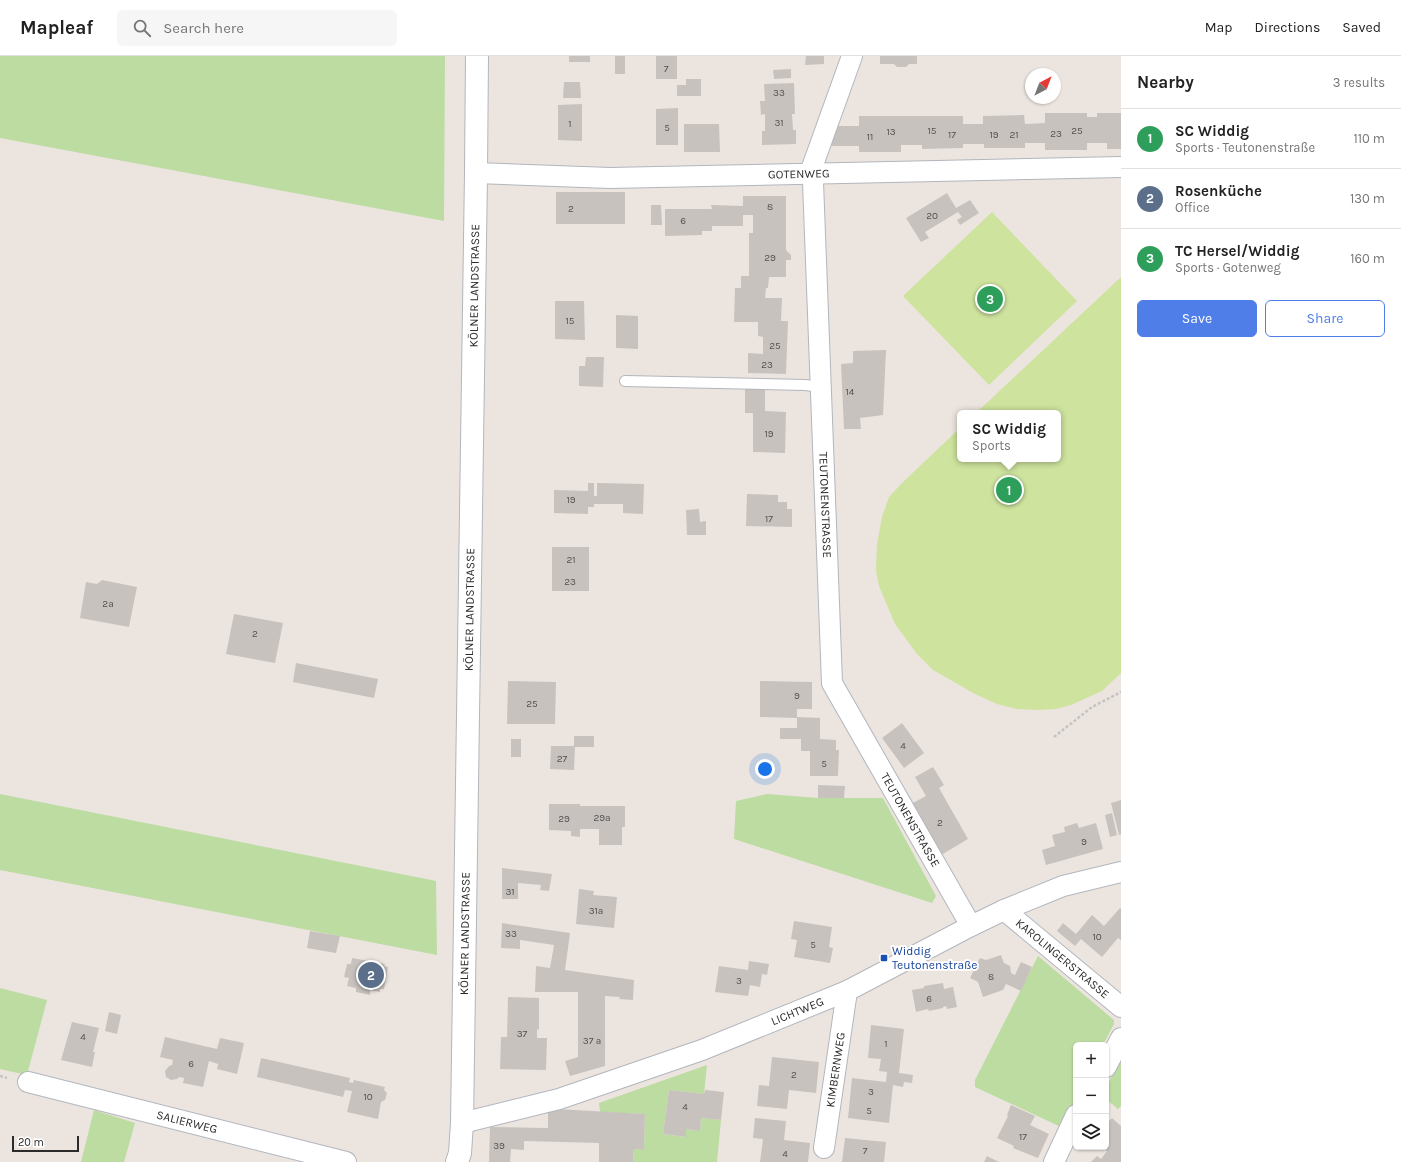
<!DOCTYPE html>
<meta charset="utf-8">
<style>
:root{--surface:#fff;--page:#f6f6f6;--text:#222;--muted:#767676;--line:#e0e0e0;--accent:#4f7ee8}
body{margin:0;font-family:Karla,sans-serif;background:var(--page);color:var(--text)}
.controls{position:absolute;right:12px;bottom:12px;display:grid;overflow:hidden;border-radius:6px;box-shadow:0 1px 3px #0004}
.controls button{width:36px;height:36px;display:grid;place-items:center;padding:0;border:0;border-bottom:1px solid var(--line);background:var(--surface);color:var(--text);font:20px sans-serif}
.compass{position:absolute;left:1025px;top:12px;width:36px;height:36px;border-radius:50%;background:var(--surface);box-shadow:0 1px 3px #0004;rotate:42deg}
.scale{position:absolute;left:12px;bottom:10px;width:67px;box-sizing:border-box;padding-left:4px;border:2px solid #2b2b2b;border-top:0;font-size:11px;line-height:14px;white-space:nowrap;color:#2b2b2b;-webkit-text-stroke:3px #fff;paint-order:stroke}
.you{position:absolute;left:765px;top:713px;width:14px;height:14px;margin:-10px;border:3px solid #fff;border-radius:50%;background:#1a73e8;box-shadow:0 0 0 6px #1a73e833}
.badge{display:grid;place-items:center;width:26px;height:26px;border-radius:50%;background:var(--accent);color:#fff;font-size:13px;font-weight:700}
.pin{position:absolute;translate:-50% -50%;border:2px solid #fff;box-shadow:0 1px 4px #0006}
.popup{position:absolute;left:957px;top:354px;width:104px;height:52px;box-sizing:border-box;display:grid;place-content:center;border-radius:6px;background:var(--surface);filter:drop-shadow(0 1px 3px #0005);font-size:13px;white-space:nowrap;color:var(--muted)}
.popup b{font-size:15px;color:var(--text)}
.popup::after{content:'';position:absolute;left:50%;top:100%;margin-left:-8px;border:8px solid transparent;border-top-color:var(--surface)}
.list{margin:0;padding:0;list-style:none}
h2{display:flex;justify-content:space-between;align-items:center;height:52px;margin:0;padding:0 16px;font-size:17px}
h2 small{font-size:13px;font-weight:400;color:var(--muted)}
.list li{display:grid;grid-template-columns:26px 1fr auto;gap:12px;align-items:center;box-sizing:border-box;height:60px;padding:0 16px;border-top:1px solid var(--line)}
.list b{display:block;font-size:15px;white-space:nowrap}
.list p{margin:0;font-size:13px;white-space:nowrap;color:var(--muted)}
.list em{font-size:13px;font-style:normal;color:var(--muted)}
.actions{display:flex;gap:8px;padding:12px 16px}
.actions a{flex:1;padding:9px 0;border:1px solid var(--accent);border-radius:6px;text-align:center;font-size:14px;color:var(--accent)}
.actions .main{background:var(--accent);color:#fff}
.icon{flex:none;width:22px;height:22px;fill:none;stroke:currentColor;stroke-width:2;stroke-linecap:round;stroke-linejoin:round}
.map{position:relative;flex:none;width:1121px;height:1106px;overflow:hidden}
header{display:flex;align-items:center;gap:24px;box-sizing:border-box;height:56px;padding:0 20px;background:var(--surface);border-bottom:1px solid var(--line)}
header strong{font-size:19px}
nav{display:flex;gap:22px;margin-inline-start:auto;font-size:14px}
.search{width:280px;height:36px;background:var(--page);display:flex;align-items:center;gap:10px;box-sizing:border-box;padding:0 14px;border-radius:6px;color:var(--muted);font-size:15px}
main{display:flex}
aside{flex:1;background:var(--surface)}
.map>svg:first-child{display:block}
.green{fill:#bcdca1}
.pitch{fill:#cee39e}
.building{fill:#c7c2be}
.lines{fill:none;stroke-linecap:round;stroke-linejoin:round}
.service-casing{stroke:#b2b6bd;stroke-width:12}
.minor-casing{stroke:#b2b6bd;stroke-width:22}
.secondary-casing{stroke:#b2b6bd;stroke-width:24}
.path{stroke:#c4c4c4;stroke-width:2.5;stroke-dasharray:3 2;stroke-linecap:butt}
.service{stroke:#fff;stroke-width:10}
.minor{stroke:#fff;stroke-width:20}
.secondary{stroke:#fff;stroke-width:22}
.transit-dot{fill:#1a4fb4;stroke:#fff;stroke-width:1.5}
.labels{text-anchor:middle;stroke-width:4;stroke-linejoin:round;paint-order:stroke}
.number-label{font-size:10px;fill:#525150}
.street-label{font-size:12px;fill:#2b2b2b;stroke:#fff}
.transit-label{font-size:12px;fill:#164399;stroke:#fff;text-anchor:start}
</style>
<header>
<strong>Mapleaf</strong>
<div class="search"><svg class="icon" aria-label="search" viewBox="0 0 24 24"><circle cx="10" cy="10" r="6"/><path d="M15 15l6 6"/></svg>Search here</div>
<nav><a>Map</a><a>Directions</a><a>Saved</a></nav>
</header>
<main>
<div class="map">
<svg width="1121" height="1106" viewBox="0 0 1121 1106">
<rect width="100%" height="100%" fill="#ece5df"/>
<path class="green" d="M 0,0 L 445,0 L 444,165 L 0,82 Z
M 0,738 L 436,825 L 437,899 L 0,814 Z
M 767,738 L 818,742 L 883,742 L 936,840 L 932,847 L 734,783 L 736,745 Z
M 1038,900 L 1114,964 L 1114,968 L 1103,989 L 1076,989 L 1076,1045 L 1063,1072 L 975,1031 L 975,1024 Z
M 0,932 L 47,944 L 27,1019 L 0,1013 Z
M 1121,1002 L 1121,1050 L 1118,1053 L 1106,1043 L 1106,1032 Z
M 707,1009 L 704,1038 L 669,1034 L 663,1078 L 685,1081 L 686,1073 L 700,1075 L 701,1062 L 721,1064 L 717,1106 L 633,1106 L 634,1093 L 644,1094 L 645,1058 L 600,1056 L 599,1047 Z
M 94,1054 L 135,1067 L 124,1106 L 81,1106 Z"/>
<path class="pitch" d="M 992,156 L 1077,245 L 989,329 L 903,240 Z
M 1121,221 L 1121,617 L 1102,635 L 1071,649 L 1056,653 L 1039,654 L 1017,653 L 997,648 L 975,638 L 933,614 L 917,598 L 895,568 L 879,530 L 876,515 L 877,488 L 882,461 L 889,441 L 903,426 L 960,372 L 960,403 L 1058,403 L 1058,357 L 976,357 Z"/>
<path class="building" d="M 569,0 L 590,0 L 590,6 L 569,6 Z
M 615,0 L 625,0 L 625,18 L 615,18 Z
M 656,0 L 677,0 L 677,23 L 656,23 Z
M 806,0 L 824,0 L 824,8 L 805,9 Z
M 880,0 L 917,0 L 917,8 L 909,8 L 906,11 L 897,11 L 894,8 L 880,8 Z
M 791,13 L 791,22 L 774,23 L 773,14 Z
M 686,23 L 701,23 L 701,40 L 677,40 L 677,29 L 686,29 Z
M 564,26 L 580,26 L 581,42 L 563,42 Z
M 794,27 L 795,58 L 792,58 L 793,74 L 796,74 L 796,88 L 762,89 L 762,75 L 765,75 L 765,58 L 761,59 L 760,45 L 765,45 L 764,28 Z
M 582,48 L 582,85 L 558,84 L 558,49 Z
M 678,52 L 678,89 L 656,89 L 656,53 Z
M 1045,57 L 1087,57 L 1087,61 L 1097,61 L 1097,57 L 1121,57 L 1121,93 L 1107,93 L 1107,87 L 1087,87 L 1087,94 L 1045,94 L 1045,87 L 1025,87 L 1025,92 L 984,92 L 984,88 L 963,88 L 963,92 L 922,93 L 922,89 L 901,89 L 901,96 L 859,96 L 859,90 L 832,90 L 832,80 L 836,70 L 859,70 L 859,60 L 963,60 L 963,68 L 983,68 L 983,60 L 1024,59 L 1025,68 L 1045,67 Z
M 684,68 L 719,68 L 720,96 L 684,96 Z
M 556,136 L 625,136 L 625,168 L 556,168 Z
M 947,137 L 956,152 L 970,144 L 979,157 L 960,169 L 957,164 L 962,161 L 958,156 L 925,176 L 929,182 L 921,186 L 906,162 Z
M 743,140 L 786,140 L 786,194 L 791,199 L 791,204 L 786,204 L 786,221 L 769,221 L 768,232 L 766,232 L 765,242 L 782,242 L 781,265 L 788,265 L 786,318 L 748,317 L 748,297 L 763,298 L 763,281 L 758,280 L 758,266 L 734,266 L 735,232 L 741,232 L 741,220 L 749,220 L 749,177 L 753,177 L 753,159 L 743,159 L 743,170 L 712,170 L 712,175 L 702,175 L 702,179 L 665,180 L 665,153 L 712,153 L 711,149 L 743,150 Z
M 651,149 L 661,149 L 662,169 L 651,169 Z
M 555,245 L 584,245 L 585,284 L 555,283 Z
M 616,259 L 638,260 L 638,293 L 616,292 Z
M 886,294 L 883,359 L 860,362 L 861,373 L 844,373 L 841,308 L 853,307 L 853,295 Z
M 586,301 L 604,301 L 603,331 L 579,330 L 579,310 L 585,310 Z
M 745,333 L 765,333 L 765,355 L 786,356 L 785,397 L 753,396 L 753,357 L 745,357 Z
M 588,427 L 594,427 L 594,440 L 597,440 L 597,427 L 644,428 L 643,458 L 623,457 L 623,448 L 594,448 L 594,451 L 588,451 L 588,458 L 554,457 L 554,434 L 588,435 Z
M 747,438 L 778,439 L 778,446 L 787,446 L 787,453 L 792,453 L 792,471 L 746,470 Z
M 699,453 L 700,466 L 706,465 L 706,479 L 687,479 L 686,454 Z
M 552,491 L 589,491 L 589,535 L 552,535 Z
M 102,524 L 137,531 L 129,571 L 80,562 L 86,526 L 97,528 Z
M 234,558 L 283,567 L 275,607 L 226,598 Z
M 296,607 L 378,623 L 374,642 L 293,626 Z
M 508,625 L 556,626 L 555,668 L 507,668 Z
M 760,625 L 812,626 L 812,653 L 797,653 L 797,661 L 820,662 L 820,683 L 836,684 L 836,694 L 839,694 L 838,720 L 810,720 L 810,695 L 801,695 L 801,683 L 780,683 L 780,672 L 797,672 L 797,662 L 760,661 Z
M 902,667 L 924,697 L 904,712 L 882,682 Z
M 574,680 L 594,680 L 594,691 L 575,691 L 574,714 L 550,713 L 551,690 L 574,690 Z
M 511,683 L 521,683 L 521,701 L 511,701 Z
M 933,711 L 944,729 L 939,732 L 968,783 L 941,799 L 911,748 L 926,740 L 915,721 Z
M 818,729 L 845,730 L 844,742 L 818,742 Z
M 1121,744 L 1121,778 L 1119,779 L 1111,747 Z
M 549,748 L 580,748 L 580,750 L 625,750 L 625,771 L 622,771 L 622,789 L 599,789 L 599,773 L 580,773 L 580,781 L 571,780 L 571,775 L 549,774 Z
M 1112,757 L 1117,779 L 1110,781 L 1105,759 Z
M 1077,767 L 1079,772 L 1096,767 L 1103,793 L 1046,809 L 1042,794 L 1055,790 L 1052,779 L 1065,776 L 1064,771 Z
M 502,812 L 552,818 L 549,835 L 540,834 L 541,829 L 518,827 L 518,843 L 502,843 Z
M 579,833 L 594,835 L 593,839 L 617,841 L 614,872 L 576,868 Z
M 1120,852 L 1121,853 L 1121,884 L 1118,882 L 1102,901 L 1081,883 L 1075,890 L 1057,875 L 1063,867 L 1076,878 L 1092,859 L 1104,870 Z
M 794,865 L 832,871 L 829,891 L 833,892 L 830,907 L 794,901 L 797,884 L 791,883 Z
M 502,867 L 570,877 L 565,914 L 634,924 L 633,944 L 619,943 L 620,941 L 605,940 L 605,1010 L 570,1020 L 565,1005 L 578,1001 L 578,936 L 535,936 L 536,910 L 550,912 L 554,889 L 520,884 L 520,893 L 501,892 Z
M 310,875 L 340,880 L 336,897 L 307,892 Z
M 1001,899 L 1004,907 L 1010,910 L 1011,917 L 1015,919 L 1021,906 L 1032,911 L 1021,935 L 1006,928 L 1003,934 L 983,941 L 978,926 L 970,922 L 974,914 L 972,909 L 977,908 L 980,902 L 986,904 Z
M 352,902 L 385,908 L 384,910 L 388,911 L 384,933 L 380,933 L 380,936 L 370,934 L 370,939 L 356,936 L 356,932 L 347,930 L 349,922 L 344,921 L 347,908 L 351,908 Z
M 749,905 L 769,908 L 767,919 L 762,918 L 760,931 L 750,929 L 748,940 L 715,936 L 719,910 L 748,914 Z
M 943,927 L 944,933 L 953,931 L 957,951 L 947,953 L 946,950 L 943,951 L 943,952 L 929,955 L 928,953 L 916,956 L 912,934 L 924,932 L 924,930 Z
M 508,941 L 539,942 L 539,974 L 537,973 L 537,982 L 547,982 L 546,1014 L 500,1013 L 501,981 L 507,981 Z
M 109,956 L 121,959 L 117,978 L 105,975 Z
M 72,966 L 99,972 L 93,996 L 95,996 L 92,1011 L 61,1004 Z
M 871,969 L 904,973 L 899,1017 L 913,1019 L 912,1027 L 904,1026 L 903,1031 L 893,1029 L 889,1067 L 848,1062 L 852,1022 L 886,1026 L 887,1016 L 879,1015 L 881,1003 L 868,1002 Z
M 165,981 L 217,993 L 220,982 L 244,987 L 237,1018 L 217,1013 L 218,1008 L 209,1005 L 203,1031 L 183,1027 L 184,1022 L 179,1021 L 177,1023 L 171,1024 L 166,1021 L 165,1015 L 169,1010 L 172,1009 L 173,1004 L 160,1001 Z
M 772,1001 L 819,1006 L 816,1037 L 789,1034 L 787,1053 L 757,1050 L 759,1029 L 769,1030 Z
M 261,1002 L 350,1022 L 349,1026 L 353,1027 L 354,1024 L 385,1031 L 384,1034 L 387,1037 L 385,1044 L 381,1046 L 378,1063 L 347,1056 L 352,1035 L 345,1034 L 343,1041 L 257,1021 Z
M 669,1034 L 704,1038 L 705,1034 L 724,1036 L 721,1064 L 701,1062 L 700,1075 L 686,1073 L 686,1081 L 663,1078 Z
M 1011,1049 L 1035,1060 L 1030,1069 L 1049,1078 L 1038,1102 L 1013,1092 L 1014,1090 L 997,1082 L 1008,1060 L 1007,1059 Z
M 557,1053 L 645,1058 L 644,1094 L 634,1093 L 633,1106 L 599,1106 L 599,1087 L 524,1085 L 524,1094 L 511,1093 L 510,1106 L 489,1106 L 490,1071 L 548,1072 L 548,1056 Z
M 755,1062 L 786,1065 L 784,1084 L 810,1087 L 808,1106 L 760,1106 L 763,1083 L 753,1082 Z
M 1112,1062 L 1121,1070 L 1121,1106 L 1091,1106 L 1097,1100 L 1101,1103 L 1107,1095 L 1102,1091 L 1106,1091 L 1106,1068 Z
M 845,1082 L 886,1086 L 884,1106 L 842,1106 Z
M 987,1100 L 999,1106 L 984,1106 Z"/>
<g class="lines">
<defs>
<path id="service" d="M 625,325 L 805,329 L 821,331"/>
<g id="minor">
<path id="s1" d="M 852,0 L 810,117 L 813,126 L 832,627 L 971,870"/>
<path id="s2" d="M 476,117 L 610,122 L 1121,111"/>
<path id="s3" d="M 1004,854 L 1121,951"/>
<path d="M 1106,1011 L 1121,982"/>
<path id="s4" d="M 28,1026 L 346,1106"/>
<path id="s5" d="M 462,1067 L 559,1043 L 702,994 L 847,935 L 971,870 L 1004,854 L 1063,830 L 1121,816"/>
<path id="s6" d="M 824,1092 L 847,935"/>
<path d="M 1054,1106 L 1076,1059"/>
</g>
<g id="secondary">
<path id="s7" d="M 457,1106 L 460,1097 L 462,1067 L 476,117 L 477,0"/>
</g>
</defs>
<use href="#service" class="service-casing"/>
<use href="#minor" class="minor-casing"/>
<use href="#secondary" class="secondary-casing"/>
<path class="path" d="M 1054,681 L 1092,651 L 1121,636
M 0,1020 L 7,1022"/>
<use href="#service" class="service"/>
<use href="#minor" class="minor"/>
<use href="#secondary" class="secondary"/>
</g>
<rect class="transit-dot" x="880" y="898" width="8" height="8" rx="2"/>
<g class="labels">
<g class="number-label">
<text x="666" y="16">7</text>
<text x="779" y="40">33</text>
<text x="779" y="70">31</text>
<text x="570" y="71">1</text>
<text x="667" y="75">5</text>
<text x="932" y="78">15</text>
<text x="1077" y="78">25</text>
<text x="891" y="79">13</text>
<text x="1056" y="81">23</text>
<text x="952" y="82">17</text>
<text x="994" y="82">19</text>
<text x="1014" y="82">21</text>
<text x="870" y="84">11</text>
<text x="770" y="154">8</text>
<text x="571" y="156">2</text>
<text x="932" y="163">20</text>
<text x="683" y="168">6</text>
<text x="770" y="205">29</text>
<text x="570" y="268">15</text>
<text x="775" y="293">25</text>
<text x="767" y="312">23</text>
<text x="850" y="339">14</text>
<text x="769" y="381">19</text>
<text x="571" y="447">19</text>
<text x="769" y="466">17</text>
<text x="571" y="507">21</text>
<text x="570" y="529">23</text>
<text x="108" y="551">2a</text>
<text x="255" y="581">2</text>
<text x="797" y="643">9</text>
<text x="532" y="651">25</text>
<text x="903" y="693">4</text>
<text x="562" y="706">27</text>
<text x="824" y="711">5</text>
<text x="602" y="765">29a</text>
<text x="564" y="766">29</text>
<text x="940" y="770">2</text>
<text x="1084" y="789">9</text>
<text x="510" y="839">31</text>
<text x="596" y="858">31a</text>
<text x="511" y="881">33</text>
<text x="1097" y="884">10</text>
<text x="813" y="892">5</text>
<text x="991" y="924">8</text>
<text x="739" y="928">3</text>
<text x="929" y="946">6</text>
<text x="522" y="981">37</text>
<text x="83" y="984">4</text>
<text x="592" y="988">37 a</text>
<text x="886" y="991">1</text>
<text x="191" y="1011">6</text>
<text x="794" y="1022">2</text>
<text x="871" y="1039">3</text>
<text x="368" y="1044">10</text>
<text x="685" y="1054">4</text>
<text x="869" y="1058">5</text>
<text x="1023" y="1084">17</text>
<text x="499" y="1093">39</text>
<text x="865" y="1098">7</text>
<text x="785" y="1101">4</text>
</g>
<g class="street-label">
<text dy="4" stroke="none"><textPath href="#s2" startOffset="323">GOTENWEG</textPath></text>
<text dy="4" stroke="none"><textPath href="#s7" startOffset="877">KÖLNER LANDSTRASSE</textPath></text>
<text dy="4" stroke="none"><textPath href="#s1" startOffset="457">TEUTONENSTRASSE</textPath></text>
<text dy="4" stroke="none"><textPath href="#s7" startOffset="553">KÖLNER LANDSTRASSE</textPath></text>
<text dy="4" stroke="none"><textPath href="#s1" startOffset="793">TEUTONENSTRASSE</textPath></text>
<text dy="4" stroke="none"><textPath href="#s7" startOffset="229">KÖLNER LANDSTRASSE</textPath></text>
<text dy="4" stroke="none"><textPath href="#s3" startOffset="76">KAROLINGERSTRASSE</textPath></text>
<text dy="4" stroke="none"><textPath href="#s5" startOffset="354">LICHTWEG</textPath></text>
<text dy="4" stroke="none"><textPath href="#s6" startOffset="79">KIMBERNWEG</textPath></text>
<text dy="4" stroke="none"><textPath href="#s4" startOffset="164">SALIERWEG</textPath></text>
</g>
<g class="transit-label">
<text x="892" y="899">Widdig<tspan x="892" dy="14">Teutonenstraße</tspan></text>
</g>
</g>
</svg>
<div class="controls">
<button>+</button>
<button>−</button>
<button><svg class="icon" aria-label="layers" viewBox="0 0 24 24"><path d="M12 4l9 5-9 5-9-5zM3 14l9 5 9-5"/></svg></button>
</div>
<svg class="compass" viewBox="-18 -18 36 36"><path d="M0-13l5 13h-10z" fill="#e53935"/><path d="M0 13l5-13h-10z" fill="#767676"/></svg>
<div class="scale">20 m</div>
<div class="you"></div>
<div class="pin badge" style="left:1009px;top:434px;background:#2e9e5b">1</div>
<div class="popup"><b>SC Widdig</b>Sports</div>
<div class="pin badge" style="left:371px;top:919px;background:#5c6f8a">2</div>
<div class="pin badge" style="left:990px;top:243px;background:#2e9e5b">3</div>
</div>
<aside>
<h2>Nearby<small>3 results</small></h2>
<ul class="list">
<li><span class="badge" style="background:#2e9e5b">1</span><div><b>SC Widdig</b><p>Sports · Teutonenstraße</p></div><em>110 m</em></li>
<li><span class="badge" style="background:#5c6f8a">2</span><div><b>Rosenküche</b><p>Office</p></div><em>130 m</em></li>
<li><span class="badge" style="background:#2e9e5b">3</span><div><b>TC Hersel/Widdig</b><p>Sports · Gotenweg</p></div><em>160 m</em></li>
</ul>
<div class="actions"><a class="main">Save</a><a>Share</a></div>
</aside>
</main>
